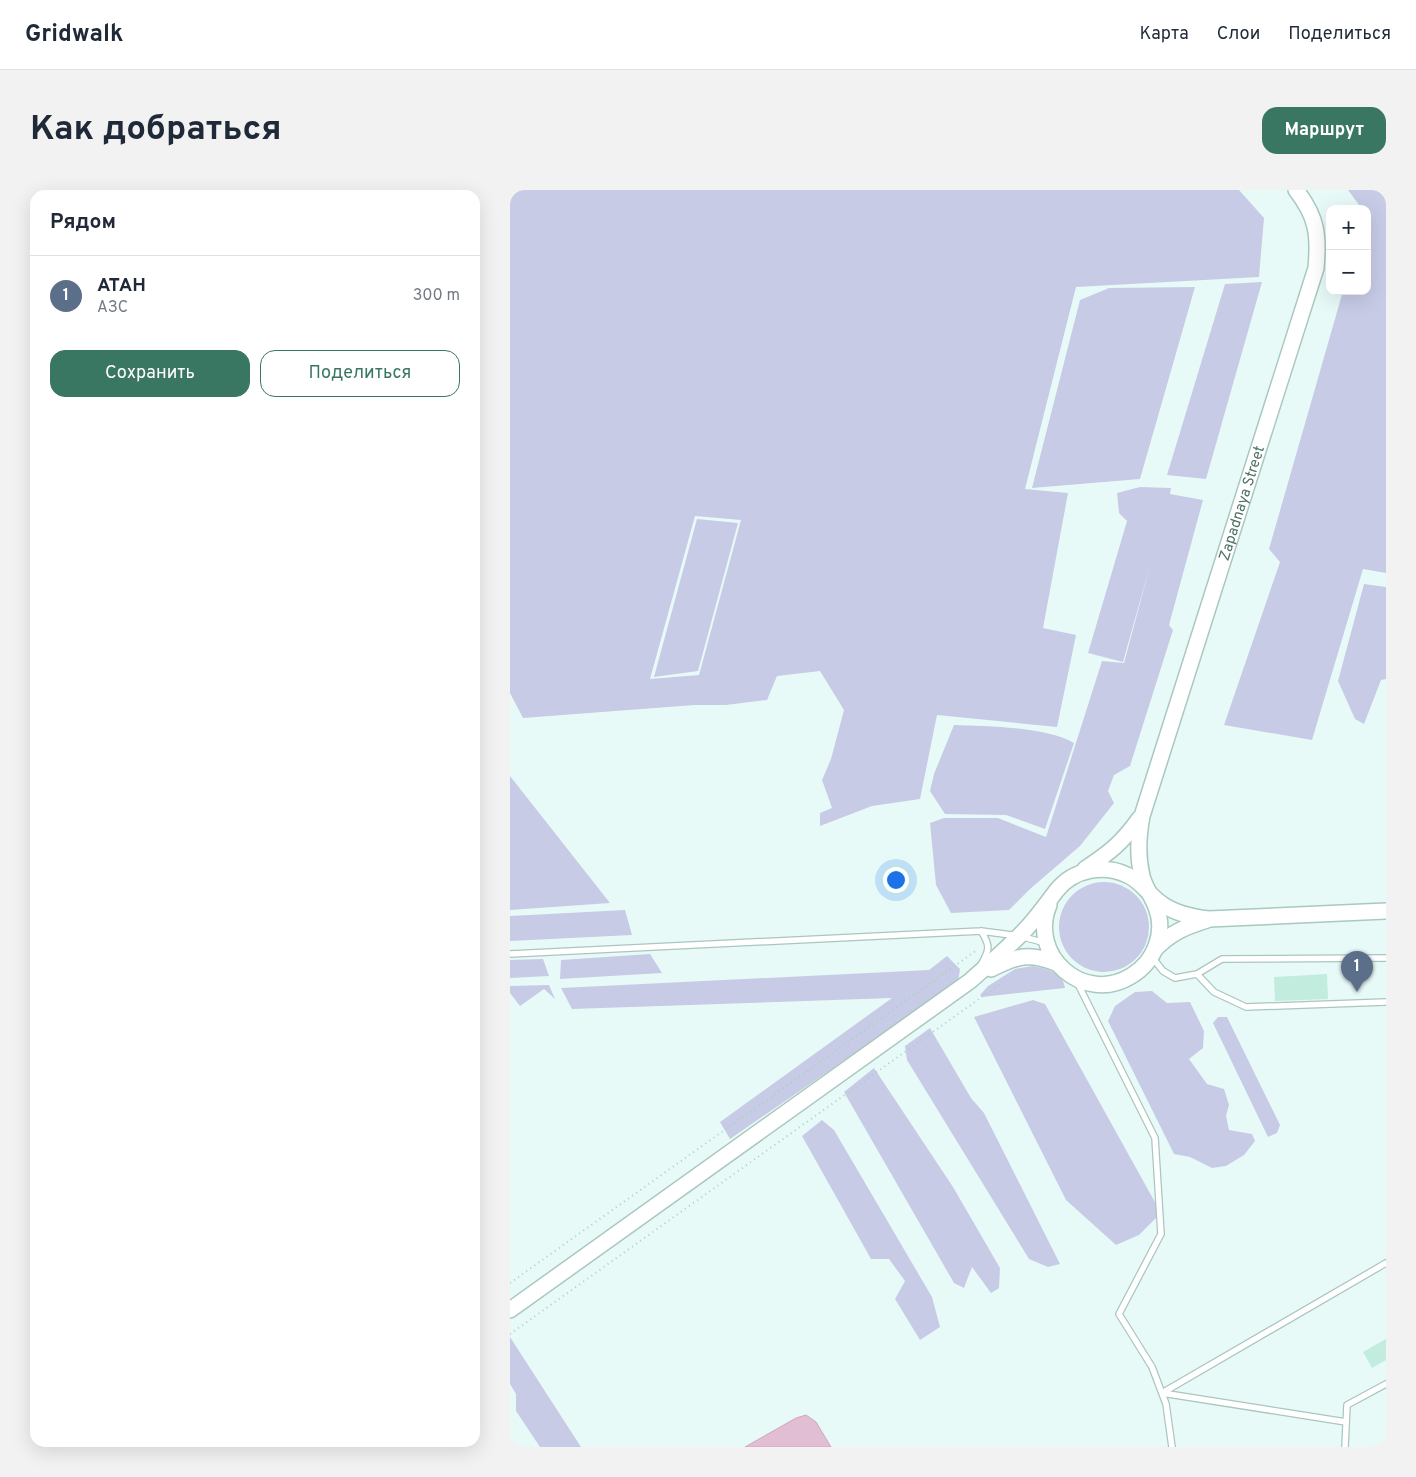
<!DOCTYPE html>
<html lang="ru">
<meta charset="utf-8">
<style>
:root{--surface:#fff;--page:#f2f2f3;--text:#1f2937;--muted:#747a83;--line:#e0e1e3;--accent:#3a7763}
body{margin:0;font-family:Overpass,sans-serif;background:var(--page);color:var(--text)}
.controls{position:absolute;right:15px;top:15px;display:grid;overflow:hidden;border-radius:10px;box-shadow:0 5px 20px #0002}
.controls button{width:45px;height:45px;display:grid;place-items:center;padding:0;border:0;border-bottom:1px solid var(--line);background:var(--surface);color:var(--text);font:25px sans-serif}
.you{position:absolute;left:385px;top:689px;width:18px;height:18px;margin:-12px;border:4px solid #fff;border-radius:50%;background:#1a73e8;box-shadow:0 0 0 8px #1a73e833}
.badge{display:grid;place-items:center;width:32px;height:32px;border-radius:50%;background:var(--accent);color:#fff;font-size:16px;font-weight:700}
.pin{position:absolute;translate:-50% -41px;filter:drop-shadow(0 1px 2px #0008)}
.pin::after{content:'';position:absolute;top:26px;width:18px;height:15px;background:inherit;clip-path:polygon(0 0,100% 0,50% 100%)}
.list{margin:0;padding:0;list-style:none}
h2{display:flex;justify-content:space-between;align-items:center;height:65px;margin:0;padding:0 20px;font-size:21px}
h2 small{font-size:16px;font-weight:400;color:var(--muted)}
.list li{display:grid;grid-template-columns:32px 1fr auto;gap:15px;align-items:center;box-sizing:border-box;height:80px;padding:0 20px;border-top:1px solid var(--line)}
.list b{display:block;font-size:19px;white-space:nowrap}
.list p{margin:0;font-size:16px;white-space:nowrap;color:var(--muted)}
.list em{font-size:16px;font-style:normal;color:var(--muted)}
.actions{display:flex;gap:10px;padding:15px 20px}
.actions a{flex:1;padding:11px 0;border:1px solid var(--accent);border-radius:15px;text-align:center;font-size:18px;color:var(--accent)}
.actions .main{background:var(--accent);color:#fff}
.map{position:relative;flex:none;width:876px;height:1257px;overflow:hidden;border-radius:15px}
header{display:flex;align-items:center;gap:30px;box-sizing:border-box;height:70px;padding:0 25px;background:var(--surface);border-bottom:1px solid var(--line)}
header strong{font-size:24px}
nav{display:flex;gap:28px;margin-inline-start:auto;font-size:18px}
.intro{display:flex;align-items:center;justify-content:space-between;box-sizing:border-box;height:120px;padding:0 30px}
h1{margin:0;font-size:35px}
.button{padding:12px 22px;border-radius:15px;background:var(--accent);color:#fff;font-size:18px;font-weight:700}
main{display:flex;gap:30px;padding:0 30px}
aside{flex:1;background:var(--surface);border-radius:15px;box-shadow:0 5px 20px #0002}
.map>svg:first-child{display:block}
.green{fill:#c7cbe6;fill-rule:evenodd}
.water{fill:#e1bed3;stroke:#d2a5bf}
.building{fill:#c2ecde}
.lines{fill:none;stroke-linecap:round;stroke-linejoin:round}
.service-casing{stroke:#aac6be;stroke-width:8}
.secondary-casing{stroke:#a9c8bf;stroke-width:18}
.path{stroke:#a5d1c2;stroke-width:2;stroke-dasharray:1 4;stroke-linecap:butt}
.service{stroke:#fff;stroke-width:5.5}
.secondary{stroke:#fff;stroke-width:15}
.labels{text-anchor:middle;stroke-width:4;stroke-linejoin:round;paint-order:stroke}
.street-label{font-size:15px;fill:#4f7164;stroke:#edfdfb}
</style>
<header>
<strong>Gridwalk</strong>
<nav><a>Карта</a><a>Слои</a><a>Поделиться</a></nav>
</header>
<div class="intro"><h1>Как добраться</h1><a class="button">Маршрут</a></div>
<main>
<aside>
<h2>Рядом<small></small></h2>
<ul class="list">
<li><span class="badge" style="background:#5c6f8a">1</span><div><b>АТАН</b><p>АЗС</p></div><em>300 m</em></li>
</ul>
<div class="actions"><a class="main">Сохранить</a><a>Поделиться</a></div>
</aside>
<div class="map">
<svg width="876" height="1257" viewBox="0 0 876 1257">
<rect width="100%" height="100%" fill="#e8faf8"/>
<path class="green" d="M 0,0 L 729,0 L 754,28 L 749,87 L 566,97 L 515,299 L 558,303 L 533,438 L 566,445 L 547,537 L 427,525 L 410,609 L 362,616 L 310,636 L 310,623 L 322,618 L 312,590 L 321,569 L 334,520 L 310,481 L 267,486 L 257,510 L 216,515 L 185,515 L 13,528 L 0,503 ZM 185,326 L 231,330 L 189,485 L 140,489 Z
M 838,0 L 876,0 L 876,383 L 853,379 L 802,550 L 714,535 L 770,372 L 759,359 L 833,101 L 857,101 L 857,19 L 852,19 Z
M 752,92 L 696,289 L 657,285 L 715,94 Z
M 685,97 L 630,289 L 522,298 L 570,110 L 599,98 Z
M 630,297 L 661,298 L 660,304 L 693,310 L 659,435 L 663,440 L 620,576 L 604,585 L 598,601 L 604,613 L 570,656 L 520,699 L 499,720 L 441,723 L 426,695 L 420,633 L 434,628 L 488,628 L 536,647 L 592,471 L 614,473 L 641,372 L 613,472 L 578,463 L 617,331 L 609,323 L 607,303 Z
M 187,329 L 228,333 L 188,481 L 144,487 Z
M 854,394 L 876,397 L 876,489 L 871,490 L 854,534 L 845,529 L 828,491 Z
M 444,535 C 478,536 536,537 564,553 L 535,639 L 496,625 L 435,624 L 420,601 L 424,584 Z
M 0,586 L 100,713 L 0,720 Z
M549 737a45 45 0 1 1 90 0a45 45 0 1 1-90 0Z
M 115,720 L 122,745 L 0,751 L 0,726 Z
M 140,764 L 152,783 L 50,789 L 51,770 Z
M 437,766 L 450,779 L 448,792 L 220,949 L 210,932 L 382,808 L 62,819 L 51,798 L 419,780 Z
M 33,769 L 39,786 L 0,788 L 0,770 Z
M 523,776 C 537,779 553,782 555,798 L 472,807 L 470,805 L 478,796 L 505,779 Z
M 39,795 L 45,809 L 34,799 L 10,816 L 0,803 L 0,796 Z
M 642,801 L 657,813 L 680,812 L 694,841 L 693,858 L 679,869 L 697,894 L 714,899 L 719,915 L 716,926 L 719,940 L 742,944 L 745,951 L 734,965 L 716,976 L 702,978 L 680,967 L 664,964 L 598,831 L 605,816 L 625,802 Z
M 523,810 L 535,814 L 651,1023 L 629,1045 L 606,1055 L 556,1010 L 464,827 Z
M 708,827 L 717,827 L 770,935 L 767,943 L 758,947 L 703,833 Z
M 420,838 L 461,908 L 474,923 L 550,1074 L 538,1077 L 519,1069 L 397,870 L 395,856 Z
M 364,878 L 443,997 L 490,1078 L 489,1098 L 481,1103 L 462,1077 L 454,1098 L 444,1093 L 334,902 Z
M 312,930 L 324,940 L 422,1107 L 430,1137 L 410,1150 L 385,1109 L 395,1091 L 379,1069 L 361,1069 L 292,946 Z
M 0,1147 L 71,1257 L 30,1257 L 6,1221 L 6,1204 L 0,1194 Z"/>
<path class="water" d="M 296,1225 L 306,1232 L 321,1257 L 235,1257 L 286,1228 Z"/>
<path class="building" d="M 817,784 L 818,809 L 765,811 L 764,787 Z
M 876,1149 L 876,1170 L 862,1178 L 853,1162 Z"/>
<g class="lines">
<defs>
<path id="service" d="M 471,741 C 480,755 480,759 472,773
M 0,764 L 471,741 L 509,746 L 536,753
M 642,767 L 653,781 L 665,788 L 687,784 L 712,769 L 876,768
M 687,784 L 704,802 L 736,817 L 876,812
M 567,792 L 645,948 L 651,1044 L 609,1124 L 642,1177 L 656,1214 L 662,1257
M 652,1203 L 876,1073
M 652,1203 L 836,1232
M 835,1257 L 837,1215 L 876,1194"/>
<g id="secondary">
<path d="M 575,679 C 599,663 612,653 629,629"/>
<path id="s1" d="M 539,715 C 518,766 574,815 621,786 C 645,772 656,742 646,717 C 642,706 635,698 632,686 C 627,665 628,647 632,626 L 806,78 C 809,45 807,27 786,0"/>
<path d="M 645,759 C 662,742 675,737 697,730"/>
<path d="M 481,779 C 507,766 519,762 546,773"/>
<path d="M 0,1120 L 460,791 C 479,774 499,757 516,739 C 528,726 537,713 547,700 C 564,679 594,674 617,685 C 632,691 639,706 652,714 C 666,724 683,727 699,729 L 876,721"/>
</g>
</defs>
<use href="#service" class="service-casing"/>
<use href="#secondary" class="secondary-casing"/>
<path class="path" d="M 0,1093 L 467,760
M 0,1144 L 490,794"/>
<use href="#service" class="service"/>
<use href="#secondary" class="secondary"/>
</g>
<g class="labels">
<g class="street-label">
<text dy="5" stroke="none"><textPath href="#s1" startOffset="646">Zapadnaya Street</textPath></text>
</g>
</g>
</svg>
<div class="controls">
<button>+</button>
<button>−</button>
</div>
<div class="you"></div>
<div class="pin badge" style="left:847px;top:802px;background:#5c6f8a">1</div>
</div>
</main>
